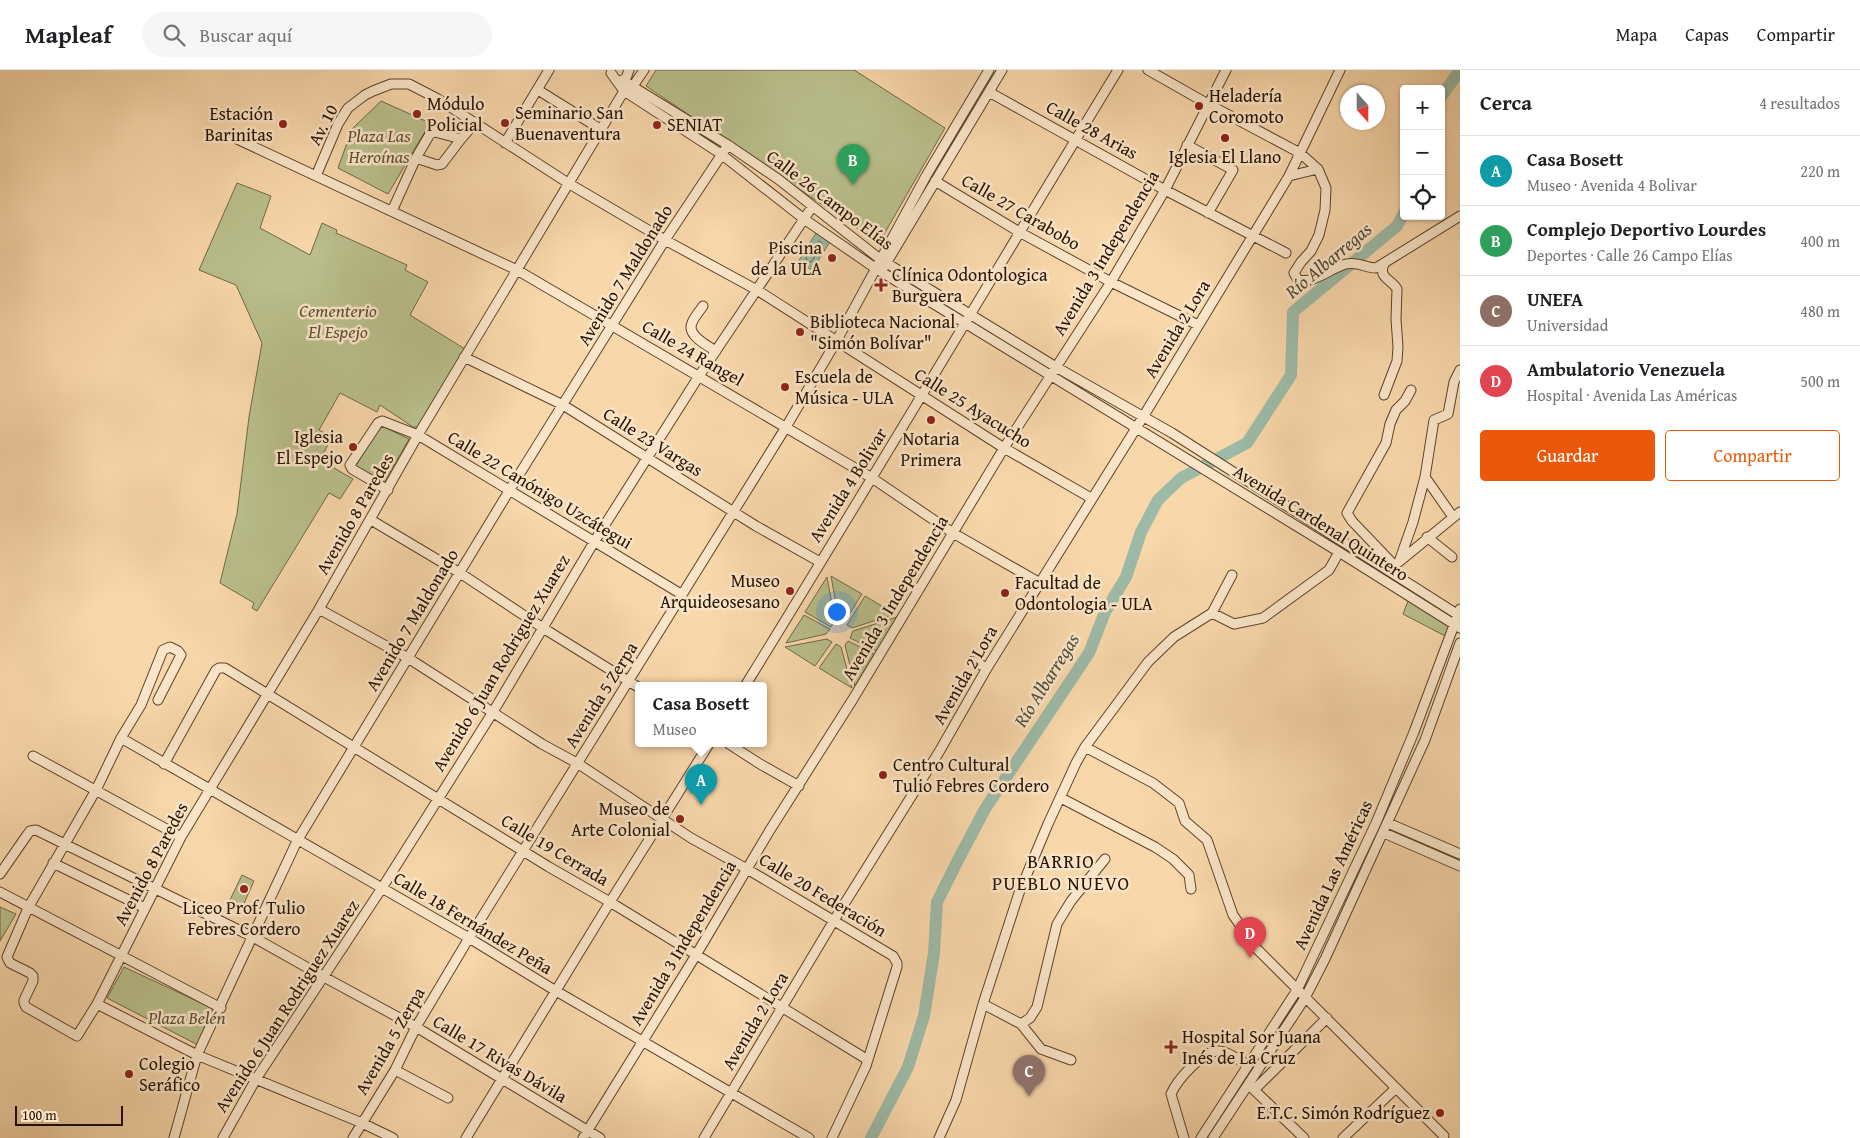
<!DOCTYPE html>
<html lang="es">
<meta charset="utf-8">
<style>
:root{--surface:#fff;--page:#f6f6f6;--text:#202124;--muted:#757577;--line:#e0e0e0;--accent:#ea580c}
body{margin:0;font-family:"Gentium Book Plus",serif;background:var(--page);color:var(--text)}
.controls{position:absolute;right:15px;top:15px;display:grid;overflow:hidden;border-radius:5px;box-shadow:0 1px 4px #0004}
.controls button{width:45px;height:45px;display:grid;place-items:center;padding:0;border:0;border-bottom:1px solid var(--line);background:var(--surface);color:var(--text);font:25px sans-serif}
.compass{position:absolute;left:1340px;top:15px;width:45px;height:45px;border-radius:50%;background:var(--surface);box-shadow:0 1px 4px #0004;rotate:159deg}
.scale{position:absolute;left:15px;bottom:12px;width:108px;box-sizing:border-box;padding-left:5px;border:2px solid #281201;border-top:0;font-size:14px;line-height:18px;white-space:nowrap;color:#281201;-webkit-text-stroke:4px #fae5c8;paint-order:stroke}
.you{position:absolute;left:836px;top:541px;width:18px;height:18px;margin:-12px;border:4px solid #fff;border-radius:50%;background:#1a73e8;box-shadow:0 0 0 8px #1a73e833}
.badge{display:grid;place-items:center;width:32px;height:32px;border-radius:50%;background:var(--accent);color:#fff;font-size:16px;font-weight:700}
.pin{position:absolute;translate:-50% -41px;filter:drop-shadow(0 1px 2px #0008)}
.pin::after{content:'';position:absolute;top:26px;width:18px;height:15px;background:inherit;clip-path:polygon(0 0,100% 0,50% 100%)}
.popup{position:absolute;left:635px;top:612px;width:132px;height:65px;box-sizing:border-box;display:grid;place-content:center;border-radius:5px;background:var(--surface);filter:drop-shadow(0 1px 4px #0005);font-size:16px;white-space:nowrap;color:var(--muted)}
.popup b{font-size:19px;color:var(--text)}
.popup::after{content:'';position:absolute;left:50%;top:100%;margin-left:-10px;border:10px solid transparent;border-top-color:var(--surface)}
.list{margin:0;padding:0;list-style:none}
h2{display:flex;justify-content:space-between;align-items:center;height:65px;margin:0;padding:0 20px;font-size:21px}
h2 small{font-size:16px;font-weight:400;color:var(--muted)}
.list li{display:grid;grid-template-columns:32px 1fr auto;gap:15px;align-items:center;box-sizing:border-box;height:70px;padding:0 20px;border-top:1px solid var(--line)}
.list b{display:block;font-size:19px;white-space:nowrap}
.list p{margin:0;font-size:16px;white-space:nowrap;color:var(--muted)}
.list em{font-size:16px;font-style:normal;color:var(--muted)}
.actions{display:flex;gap:10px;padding:15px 20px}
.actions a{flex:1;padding:11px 0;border:1px solid var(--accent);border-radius:5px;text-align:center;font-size:18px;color:var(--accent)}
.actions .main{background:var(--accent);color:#fff}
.icon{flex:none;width:28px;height:28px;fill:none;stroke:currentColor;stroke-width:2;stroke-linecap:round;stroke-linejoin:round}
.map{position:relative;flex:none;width:1460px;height:1068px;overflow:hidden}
header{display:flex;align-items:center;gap:30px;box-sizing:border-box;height:70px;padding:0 25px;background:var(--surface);border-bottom:1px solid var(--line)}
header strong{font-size:24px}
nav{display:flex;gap:28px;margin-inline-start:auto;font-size:18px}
.search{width:350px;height:45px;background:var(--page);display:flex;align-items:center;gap:12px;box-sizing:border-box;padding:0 18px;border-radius:28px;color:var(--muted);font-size:19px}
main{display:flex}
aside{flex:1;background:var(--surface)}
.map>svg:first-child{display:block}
.green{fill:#b9bf8c;stroke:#706846}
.water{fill:#9dbaa7;stroke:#6e7765}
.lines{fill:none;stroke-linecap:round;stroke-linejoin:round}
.shore{stroke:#626654;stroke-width:1}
.river{stroke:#9dbaa7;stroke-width:12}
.minor-casing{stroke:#5c432c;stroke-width:11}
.minor{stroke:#fae5c8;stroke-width:9}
.poi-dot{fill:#8f2418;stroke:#fae5c8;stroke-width:2}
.labels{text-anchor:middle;stroke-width:5;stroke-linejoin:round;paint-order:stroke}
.poi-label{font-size:18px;fill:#281201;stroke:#fae5c8;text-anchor:start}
.street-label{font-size:18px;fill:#281201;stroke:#fae5c8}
.park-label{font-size:18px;font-style:italic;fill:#5b4f32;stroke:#fae5c8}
.water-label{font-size:19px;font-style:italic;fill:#514d3b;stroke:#fae5c8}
.neighbourhood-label{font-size:19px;letter-spacing:1px;fill:#281201;stroke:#fae5c8}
</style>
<header>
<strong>Mapleaf</strong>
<div class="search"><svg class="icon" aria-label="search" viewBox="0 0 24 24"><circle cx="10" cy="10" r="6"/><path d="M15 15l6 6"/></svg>Buscar aquí</div>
<nav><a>Mapa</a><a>Capas</a><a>Compartir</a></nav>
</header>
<main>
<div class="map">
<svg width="1460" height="1068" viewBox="0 0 1460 1068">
<rect width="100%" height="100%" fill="#f8d7ab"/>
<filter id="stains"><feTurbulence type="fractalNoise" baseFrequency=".004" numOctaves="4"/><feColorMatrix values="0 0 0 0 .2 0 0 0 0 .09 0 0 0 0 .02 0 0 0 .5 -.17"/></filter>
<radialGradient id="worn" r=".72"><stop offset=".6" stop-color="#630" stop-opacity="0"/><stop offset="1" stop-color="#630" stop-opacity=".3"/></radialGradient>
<path class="green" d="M 656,0 L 854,0 L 945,58 L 879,173 L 646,16 Z
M 381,31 L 430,53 L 388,124 L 338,98 L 352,59 Z
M 237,113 L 271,126 L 260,158 L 310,185 L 322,153 L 337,160 L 336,163 L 407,195 L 405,200 L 428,212 L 410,245 L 465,279 L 419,357 L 413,357 L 380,335 L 377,342 L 340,323 L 319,360 L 332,367 L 320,390 L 353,409 L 340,429 L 329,423 L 257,541 L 252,538 L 254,533 L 220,513 L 237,444 L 249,347 L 262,273 L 236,215 L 199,200 Z
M 380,355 L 409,369 L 384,413 L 356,396 Z
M 831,506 L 862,524 L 844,553 L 839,551 Z
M 827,507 L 835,550 L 831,557 L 805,542 Z
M 865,526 L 895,544 L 852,558 L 847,555 Z
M 1410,526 L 1453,555 L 1449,568 L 1403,544 Z
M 804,545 L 830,559 L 826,564 L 786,573 Z
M 897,547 L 877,581 L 850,568 L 853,561 Z
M 827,569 L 832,572 L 815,596 L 785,577 Z
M 848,571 L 874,584 L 855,616 L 845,575 Z
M 836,574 L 841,577 L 852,618 L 819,598 Z
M 242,805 L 254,811 L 242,838 L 229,832 Z
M 0,837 L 16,844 L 0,871 Z
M 124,897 L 216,940 L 198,975 L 107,928 Z"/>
<path class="water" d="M 816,163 L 830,172 L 812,200 L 798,192 Z"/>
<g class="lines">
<path class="shore" d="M 819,171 L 822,173 L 822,176 L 811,192 L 808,192 L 806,188 Z"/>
<path class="river" d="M 1441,27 L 1460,0
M 871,1068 L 908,997 L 924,946 L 934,883 L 937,832 L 958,790 L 985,739 L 1089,583 L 1105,542 L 1126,507 L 1141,462 L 1158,430 L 1181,408 L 1247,373 L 1291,305 L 1293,242 L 1397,156 L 1404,143"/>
<defs>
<path id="minor" d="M 1148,0 L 1208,34 L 1300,83 L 1318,99 L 1326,118 L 1325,140 L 1319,165 L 1311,181 L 1301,192 L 1294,203 L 1298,210 C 1314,214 1331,198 1346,194 C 1358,191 1365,198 1376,198 L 1460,146
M 611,3 L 624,21 L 721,84 L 804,149 L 875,198 L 1339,482 L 1460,558
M 622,10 L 728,75 L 778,109 L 880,189 L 1056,297 L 1172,363 L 1460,546
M 629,19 L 633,16 L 644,0
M 538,20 L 602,60
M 989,22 L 1165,120 L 1286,183
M 237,69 L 517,200 L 872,408 L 953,463 L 1040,513
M 505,73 L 549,0
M 1187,75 L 1233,100 L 1208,143
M 416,88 L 437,95 L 442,94 L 461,69
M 316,106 L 338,54 L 348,38 L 365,25 L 373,21 L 391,14 L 409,14 L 438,29 L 568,113 L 665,170 L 757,220 L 1004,378 L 1091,428
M 1289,106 L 1318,99
M 935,111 L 1021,163 L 1111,212 L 1198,255
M 392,141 L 416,88 L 430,64 L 435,62 L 461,69 L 475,53
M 1384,194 C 1378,208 1391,209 1397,219 L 1396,249 L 1398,277 L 1397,291 L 1384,325
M 884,197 L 1002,0
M 703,236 C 699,242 694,247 692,253 C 686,265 708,276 716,281
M 464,287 L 563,335 L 756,456 L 820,492
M 1425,407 L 1453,447
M 388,420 L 352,399 L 350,395 L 378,353 L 382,351 L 418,365 L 681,524
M 371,450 L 460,503 L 543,558 L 638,617
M 1427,467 L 1452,487
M 1400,491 L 1460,442
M 1399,492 L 1413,452 L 1425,407 L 1434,350 L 1448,344 L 1454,312 L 1460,300
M 1395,496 L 1352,451 L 1347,443 L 1386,373 L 1390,354 L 1396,340 L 1405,331 L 1411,320
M 319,539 L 408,588 L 542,674 L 577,693 L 691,768 L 747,799 L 893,886 L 897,893 L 897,897 L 866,996 L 832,1068
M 1212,543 L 1234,554 L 1263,548 L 1329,500 L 1339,482
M 973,591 L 987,598
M 745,616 C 871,412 993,205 1118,0
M 158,630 L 181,585 L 178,581 L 170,577 L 163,580 L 141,635 L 121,668 L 96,720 L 28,838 L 7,887 L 10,893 L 30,903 L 33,906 L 33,911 L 24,930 L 24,933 L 26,937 L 77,966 L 97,934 L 181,767 L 319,539 L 418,365 L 624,21 L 625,11 L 629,0
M 121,668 L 469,868 L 556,921 L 809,1068
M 729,674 L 760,694 L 799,716
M 1085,677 L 1153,713 L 1179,733 L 1185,751 L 1207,770 L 1233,845 L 1257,879 L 1444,1066
M 33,686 L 181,767
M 164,694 L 216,600 L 219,598 L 225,598 L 549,797 L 610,832 L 868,990
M 1061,728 L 1155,777 L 1173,789 L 1189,805 L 1191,819
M 1388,753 L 1460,784
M 1384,763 L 1460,796
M 53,793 L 145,838
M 0,804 L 27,765 L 30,761 L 36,760 L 253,867 L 324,907 L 416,957 L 600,1068
M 0,822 L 221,938
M 97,934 L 197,985 L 362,1053 L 393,1068
M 983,934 L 1021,954 L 1041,979 L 1071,990
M 1021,954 L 1030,948 L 1037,937 L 1057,854 L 1071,831 L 1105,789
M 395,1000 L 448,1028
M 1250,1016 L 1304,1068
M 1254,1020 L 1327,948
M 174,1068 L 197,985 L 297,771 L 509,421 L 665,170 L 728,75
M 223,1068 L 256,1009 L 382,818 L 493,642 L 594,472 L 699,306 L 812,137
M 353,1068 L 395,1000 L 416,957 L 469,868 L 786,357 L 837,270 L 926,106 L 989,0
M 466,1068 L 610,832 L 709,674
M 583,1068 L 696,885 L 770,760 L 853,629 L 1004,378 L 1111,212 L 1165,120 L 1226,0
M 704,1068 L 833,852 L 939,682 L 987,598 L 1143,347 L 1289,106 L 1340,0
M 939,1068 L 956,1030 L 983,934 L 1019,823 L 1048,754 L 1076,693 L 1085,677 L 1148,592 L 1174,567 L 1212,543 L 1232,505
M 1184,1068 L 1171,1024 C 1177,1010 1204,979 1220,981 C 1229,982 1240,991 1248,995
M 1201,1068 L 1297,920 L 1376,753 L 1414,662 L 1460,539
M 1213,1068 L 1305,928 L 1325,889 L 1425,670 L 1460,573
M 1343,1068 L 1395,1019"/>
</defs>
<use href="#minor" class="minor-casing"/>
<use href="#minor" class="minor"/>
</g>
<g class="poi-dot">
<circle cx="1199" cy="36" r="5"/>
<circle cx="417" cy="44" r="5"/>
<circle cx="505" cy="53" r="5"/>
<circle cx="283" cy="54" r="5"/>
<circle cx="657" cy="55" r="5"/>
<circle cx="1225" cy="68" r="5"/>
<circle cx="832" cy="188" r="5"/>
<path d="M878.5 207.5h5v5h5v5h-5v5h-5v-5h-5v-5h5z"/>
<circle cx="800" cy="262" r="5"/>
<circle cx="785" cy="317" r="5"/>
<circle cx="931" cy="350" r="5"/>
<circle cx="353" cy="377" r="5"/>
<circle cx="790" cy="521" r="5"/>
<circle cx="1005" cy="523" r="5"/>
<circle cx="883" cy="705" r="5"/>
<circle cx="680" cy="749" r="5"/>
<circle cx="244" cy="819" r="5"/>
<path d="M1168.5 969.5h5v5h5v5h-5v5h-5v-5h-5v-5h5z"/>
<circle cx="129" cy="1004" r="5"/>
<circle cx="1440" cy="1043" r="5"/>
</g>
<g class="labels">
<g class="poi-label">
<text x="1209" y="32">Heladería<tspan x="1209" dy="21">Coromoto</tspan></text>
<text x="427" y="40">Módulo<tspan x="427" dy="21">Policial</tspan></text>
<text x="515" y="49">Seminario San<tspan x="515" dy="21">Buenaventura</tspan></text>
<text x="273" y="50" text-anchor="end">Estación<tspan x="273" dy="21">Barinitas</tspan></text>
<text x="667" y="61">SENIAT</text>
<text x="1225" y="93" text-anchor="middle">Iglesia El Llano</text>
<text x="822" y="184" text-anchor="end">Piscina<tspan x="822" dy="21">de la ULA</tspan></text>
<text x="892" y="211">Clínica Odontologica<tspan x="892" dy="21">Burguera</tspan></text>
<text x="810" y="258">Biblioteca Nacional<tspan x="810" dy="21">"Simón Bolívar"</tspan></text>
<text x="795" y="313">Escuela de<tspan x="795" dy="21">Música - ULA</tspan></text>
<text x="343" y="373" text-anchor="end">Iglesia<tspan x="343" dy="21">El Espejo</tspan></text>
<text x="931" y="375" text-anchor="middle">Notaria<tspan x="931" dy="21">Primera</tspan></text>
<text x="780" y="517" text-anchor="end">Museo<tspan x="780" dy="21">Arquideosesano</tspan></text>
<text x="1015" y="519">Facultad de<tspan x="1015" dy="21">Odontologia - ULA</tspan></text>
<text x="893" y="701">Centro Cultural<tspan x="893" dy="21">Tulio Febres Cordero</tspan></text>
<text x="670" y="745" text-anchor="end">Museo de<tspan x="670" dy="21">Arte Colonial</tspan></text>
<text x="244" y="844" text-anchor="middle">Liceo Prof. Tulio<tspan x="244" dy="21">Febres Cordero</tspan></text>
<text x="1182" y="973">Hospital Sor Juana<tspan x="1182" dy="21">Inés de La Cruz</tspan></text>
<text x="139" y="1000">Colegio<tspan x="139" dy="21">Seráfico</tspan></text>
<text x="1430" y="1049" text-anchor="end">E.T.C. Simón Rodríguez</text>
</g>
<g class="street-label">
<text transform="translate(323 55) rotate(-63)" y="6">Av. 10</text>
<text transform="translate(1092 60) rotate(29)" y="6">Calle 28 Arias</text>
<text transform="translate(830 130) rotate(37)" y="6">Calle 26 Campo Elías</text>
<text transform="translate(1021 142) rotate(30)" y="6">Calle 27 Carabobo</text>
<text transform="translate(1106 183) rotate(-59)" y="6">Avenida 3 Independencia</text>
<text transform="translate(625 205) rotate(-58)" y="6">Avenido 7 Maldonado</text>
<text transform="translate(1177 259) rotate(-59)" y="6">Avenida 2 Lora</text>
<text transform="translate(693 283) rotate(30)" y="6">Calle 24 Rangel</text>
<text transform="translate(973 338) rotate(32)" y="6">Calle 25 Ayacucho</text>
<text transform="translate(653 372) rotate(32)" y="6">Calle 23 Vargas</text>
<text transform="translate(848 415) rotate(-58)" y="6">Avenida 4 Bolivar</text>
<text transform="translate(540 420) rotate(31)" y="6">Calle 22 Canónigo Uzcátegui</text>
<text transform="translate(355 444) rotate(-60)" y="6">Avenido 8 Paredes</text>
<text transform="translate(1321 453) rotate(32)" y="6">Avenida Cardenal Quintero</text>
<text transform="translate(895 528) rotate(-59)" y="6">Avenida 3 Independencia</text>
<text transform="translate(412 550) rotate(-59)" y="6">Avenido 7 Maldonado</text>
<text transform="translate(501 593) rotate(-59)" y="6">Avenido 6 Juan Rodriguez Xuarez</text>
<text transform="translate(965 605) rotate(-60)" y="6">Avenida 2 Lora</text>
<text transform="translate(601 625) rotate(-58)" y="6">Avenida 5 Zerpa</text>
<text transform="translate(555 780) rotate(31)" y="6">Calle 19 Cerrada</text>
<text transform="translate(151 794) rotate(-62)" y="6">Avenido 8 Paredes</text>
<text transform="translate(1333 805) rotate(-65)" y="6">Avenida Las Américas</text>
<text transform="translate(823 825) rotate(31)" y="6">Calle 20 Federación</text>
<text transform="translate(473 853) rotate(31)" y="6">Calle 18 Fernández Peña</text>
<text transform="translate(683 873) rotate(-59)" y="6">Avenida 3 Independencia</text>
<text transform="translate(287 936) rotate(-57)" y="6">Avenido 6 Juan Rodriguez Xuarez</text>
<text transform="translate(755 951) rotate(-59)" y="6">Avenida 2 Lora</text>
<text transform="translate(390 971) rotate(-60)" y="6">Avenida 5 Zerpa</text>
<text transform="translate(500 989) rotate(31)" y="6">Calle 17 Rivas Dávila</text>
</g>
<g class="park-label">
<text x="379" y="72">Plaza Las<tspan x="379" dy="21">Heroínas</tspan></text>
<text x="338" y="247">Cementerio<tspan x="338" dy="21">El Espejo</tspan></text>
<text x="187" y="954">Plaza Belén</text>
</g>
<g class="water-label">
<text transform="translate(1328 190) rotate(-40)" y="7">Río Albarregas</text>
<text transform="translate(1046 610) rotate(-58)" y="7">Río Albarregas</text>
</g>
<g class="neighbourhood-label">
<text x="1061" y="798">BARRIO<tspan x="1061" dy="22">PUEBLO NUEVO</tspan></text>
</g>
</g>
<rect width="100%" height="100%" filter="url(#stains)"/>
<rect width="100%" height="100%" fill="url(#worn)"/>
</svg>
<div class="controls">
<button>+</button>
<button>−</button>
<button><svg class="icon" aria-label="locate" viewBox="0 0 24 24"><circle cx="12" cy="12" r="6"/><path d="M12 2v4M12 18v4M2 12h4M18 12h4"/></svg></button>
</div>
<svg class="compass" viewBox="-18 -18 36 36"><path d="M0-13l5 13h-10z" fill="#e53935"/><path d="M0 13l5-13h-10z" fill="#757577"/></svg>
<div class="scale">100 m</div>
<div class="you"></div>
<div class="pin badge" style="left:701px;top:735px;background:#0f9aa8">A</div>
<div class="popup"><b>Casa Bosett</b>Museo</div>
<div class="pin badge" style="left:853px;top:115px;background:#2e9e5b">B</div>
<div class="pin badge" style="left:1029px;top:1026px;background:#8d6e63">C</div>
<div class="pin badge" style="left:1250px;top:888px;background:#e0444e">D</div>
</div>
<aside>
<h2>Cerca<small>4 resultados</small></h2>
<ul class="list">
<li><span class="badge" style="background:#0f9aa8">A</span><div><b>Casa Bosett</b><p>Museo · Avenida 4 Bolivar</p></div><em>220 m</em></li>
<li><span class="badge" style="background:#2e9e5b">B</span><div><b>Complejo Deportivo Lourdes</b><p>Deportes · Calle 26 Campo Elías</p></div><em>400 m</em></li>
<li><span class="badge" style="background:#8d6e63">C</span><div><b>UNEFA</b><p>Universidad</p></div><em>480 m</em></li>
<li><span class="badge" style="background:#e0444e">D</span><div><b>Ambulatorio Venezuela</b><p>Hospital · Avenida Las Américas</p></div><em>500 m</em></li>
</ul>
<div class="actions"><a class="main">Guardar</a><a>Compartir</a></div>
</aside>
</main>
